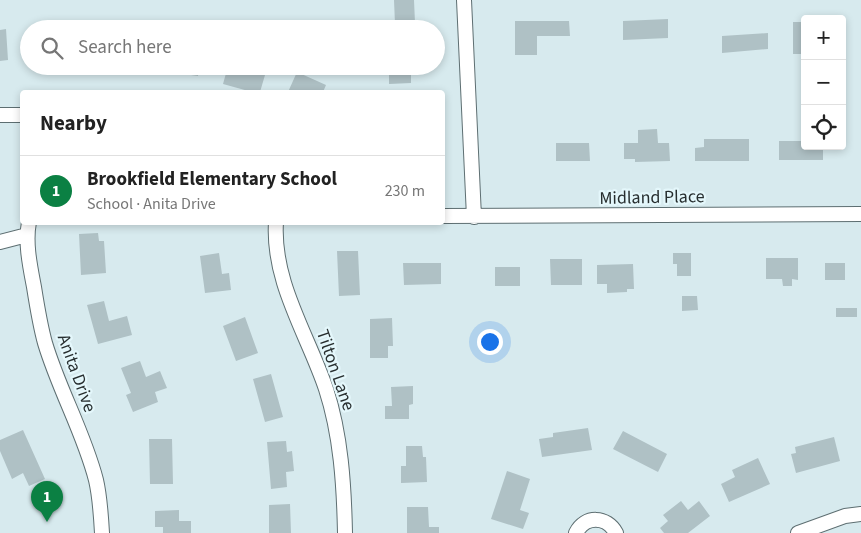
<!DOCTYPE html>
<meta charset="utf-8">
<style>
:root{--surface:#fff;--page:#f6f6f6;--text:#222;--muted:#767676;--line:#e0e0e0;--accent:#0b8043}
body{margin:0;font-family:"Source Sans 3",sans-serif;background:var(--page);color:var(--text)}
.controls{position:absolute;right:15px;top:15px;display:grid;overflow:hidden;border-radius:5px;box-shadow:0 2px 8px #0003}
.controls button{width:45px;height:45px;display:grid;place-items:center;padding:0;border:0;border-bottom:1px solid var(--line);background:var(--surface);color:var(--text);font:25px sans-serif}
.you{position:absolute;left:489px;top:341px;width:18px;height:18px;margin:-12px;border:4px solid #fff;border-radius:50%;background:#1a73e8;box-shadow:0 0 0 8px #1a73e833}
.badge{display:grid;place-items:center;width:32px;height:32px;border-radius:50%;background:var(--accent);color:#fff;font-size:16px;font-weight:700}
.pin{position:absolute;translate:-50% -41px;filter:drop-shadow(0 1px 2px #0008)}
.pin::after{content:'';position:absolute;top:26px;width:18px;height:15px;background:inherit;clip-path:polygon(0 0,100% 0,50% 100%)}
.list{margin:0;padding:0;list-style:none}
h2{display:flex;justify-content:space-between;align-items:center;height:65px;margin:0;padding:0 20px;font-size:21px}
h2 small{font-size:16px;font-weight:400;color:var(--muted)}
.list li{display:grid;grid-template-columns:32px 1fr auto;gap:15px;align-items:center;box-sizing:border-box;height:70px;padding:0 20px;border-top:1px solid var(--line)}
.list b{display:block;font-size:19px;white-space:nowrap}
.list p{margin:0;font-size:16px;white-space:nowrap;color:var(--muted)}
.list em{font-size:16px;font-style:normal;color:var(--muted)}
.icon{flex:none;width:28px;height:28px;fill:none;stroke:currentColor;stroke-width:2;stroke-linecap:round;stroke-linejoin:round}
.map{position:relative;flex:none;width:861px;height:533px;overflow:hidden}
.search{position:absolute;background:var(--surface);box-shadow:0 2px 8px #0003;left:20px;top:20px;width:425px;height:55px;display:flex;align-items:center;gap:12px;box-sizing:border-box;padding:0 18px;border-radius:28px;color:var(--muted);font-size:19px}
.panel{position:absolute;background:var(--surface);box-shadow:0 2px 8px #0003;left:20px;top:90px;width:425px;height:135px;border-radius:5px}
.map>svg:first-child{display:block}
.building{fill:#afc1c5}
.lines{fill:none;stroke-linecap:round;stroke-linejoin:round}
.minor-casing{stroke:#5d6e71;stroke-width:16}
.minor{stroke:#fff;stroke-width:14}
.labels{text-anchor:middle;stroke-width:4.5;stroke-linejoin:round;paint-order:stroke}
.street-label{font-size:18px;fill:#272e2f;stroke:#e4f7fb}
</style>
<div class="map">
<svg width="861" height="533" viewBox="0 0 861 533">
<rect width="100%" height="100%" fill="#d7eaee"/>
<path class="building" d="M 394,0 L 414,0 L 415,23 L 395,24 Z
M 668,19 L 668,38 L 623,40 L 623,21 Z
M 515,21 L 569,21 L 570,36 L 537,36 L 537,55 L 515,55 Z
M 793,22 L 805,22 L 805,54 L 793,54 Z
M 54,27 L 75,27 L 75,29 L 54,29 Z
M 6,29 L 8,60 L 0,61 L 0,30 Z
M 768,33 L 768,49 L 722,53 L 722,36 Z
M 179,66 L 199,66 L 198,76 L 184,74 L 185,68 Z
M 228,66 L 265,75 L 260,92 L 252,92 L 223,84 Z
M 389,66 L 411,66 L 411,83 L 389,84 Z
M 297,72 L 326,85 L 323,92 L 288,92 Z
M 657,129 L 658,143 L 669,143 L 670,161 L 635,162 L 635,159 L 624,159 L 624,143 L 638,143 L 638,130 Z
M 704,139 L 749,139 L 749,161 L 695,161 L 695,148 L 704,147 Z
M 779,141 L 805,141 L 805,146 L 823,146 L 823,160 L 779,160 Z
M 556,143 L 589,143 L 590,161 L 556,161 Z
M 98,233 L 99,241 L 104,241 L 106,273 L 81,275 L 79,234 Z
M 337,251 L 358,251 L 360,295 L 339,296 Z
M 219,253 L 222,274 L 229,273 L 231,290 L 205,293 L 200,256 Z
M 673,253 L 691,253 L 691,276 L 677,276 L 677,264 L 673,264 Z
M 766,258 L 798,258 L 798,280 L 792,279 L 792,286 L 783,286 L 782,279 L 766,279 Z
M 550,259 L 582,259 L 582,285 L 551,285 Z
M 403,263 L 441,263 L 441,284 L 404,285 Z
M 825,263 L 845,263 L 845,280 L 825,280 Z
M 633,264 L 634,289 L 627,289 L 627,292 L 607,293 L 607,284 L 597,284 L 597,265 Z
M 495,267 L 520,267 L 520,286 L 495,286 Z
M 682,296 L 697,296 L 698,310 L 682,311 Z
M 104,301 L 109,321 L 127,316 L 132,335 L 98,344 L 87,305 Z
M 836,308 L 857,308 L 857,317 L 836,317 Z
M 245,317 L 258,353 L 236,361 L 223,326 Z
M 392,318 L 393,346 L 388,346 L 388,358 L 370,358 L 370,319 Z
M 140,361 L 146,377 L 160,371 L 167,388 L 155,392 L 158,402 L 133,412 L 126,395 L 131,393 L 121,368 Z
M 271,374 L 283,417 L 265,422 L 253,379 Z
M 413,386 L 413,404 L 409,405 L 409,419 L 385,419 L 385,406 L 392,406 L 391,387 Z
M 588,428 L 592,450 L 542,457 L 539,439 L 553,437 L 553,433 Z
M 23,430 L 45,479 L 29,486 L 23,473 L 12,479 L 0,451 L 0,440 Z
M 623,431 L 667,454 L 658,472 L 613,449 Z
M 834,437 L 840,461 L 796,473 L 791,454 L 796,453 L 795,447 Z
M 149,439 L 172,439 L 173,484 L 150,484 Z
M 286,441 L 287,452 L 292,451 L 294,471 L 286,472 L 287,487 L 271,489 L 267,442 Z
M 406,446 L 422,446 L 423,457 L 426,457 L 427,482 L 401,483 L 401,466 L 406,466 Z
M 758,458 L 770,484 L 729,502 L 721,484 L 735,477 L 732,470 Z
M 507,471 L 530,479 L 520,510 L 529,513 L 523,529 L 491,519 Z
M 681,501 L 688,510 L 699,501 L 710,516 L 688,533 L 664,533 L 660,528 L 668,521 L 663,515 Z
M 290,504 L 291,533 L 269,533 L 269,505 Z
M 407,507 L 428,507 L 429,527 L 439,527 L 439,533 L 407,533 Z
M 179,510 L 179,521 L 191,521 L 191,533 L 163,533 L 163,527 L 155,527 L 155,511 Z"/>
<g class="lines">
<defs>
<path id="minor" d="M 464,0 L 474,217
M 0,115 L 22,115
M 442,216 L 861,214
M 29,222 C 25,243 30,266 34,287 C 37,306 40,325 45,343 C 59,390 84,433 96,480 C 100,497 101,515 102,533
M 276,222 C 272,282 308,335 326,389 C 341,435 344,485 345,533
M 0,242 L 27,235
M 576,533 C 585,515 607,516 616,533
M 798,533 L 845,516 L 861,514"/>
</defs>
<use href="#minor" class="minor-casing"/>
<use href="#minor" class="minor"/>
</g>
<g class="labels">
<g class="street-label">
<text transform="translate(652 197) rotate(-1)" y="6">Midland Place</text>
<text transform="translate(336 370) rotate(71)" y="6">Tilton Lane</text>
<text transform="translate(77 373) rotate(70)" y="6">Anita Drive</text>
</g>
</g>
</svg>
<div class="controls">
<button>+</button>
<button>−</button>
<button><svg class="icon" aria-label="locate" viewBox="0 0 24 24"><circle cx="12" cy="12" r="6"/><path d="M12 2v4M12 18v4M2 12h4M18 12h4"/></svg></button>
</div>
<div class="you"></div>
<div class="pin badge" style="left:47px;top:522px">1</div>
<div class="search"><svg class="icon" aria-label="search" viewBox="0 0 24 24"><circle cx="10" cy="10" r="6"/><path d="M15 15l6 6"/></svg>Search here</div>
<section class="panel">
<h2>Nearby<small></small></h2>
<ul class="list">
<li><span class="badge">1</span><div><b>Brookfield Elementary School</b><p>School · Anita Drive</p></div><em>230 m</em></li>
</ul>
</section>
</div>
